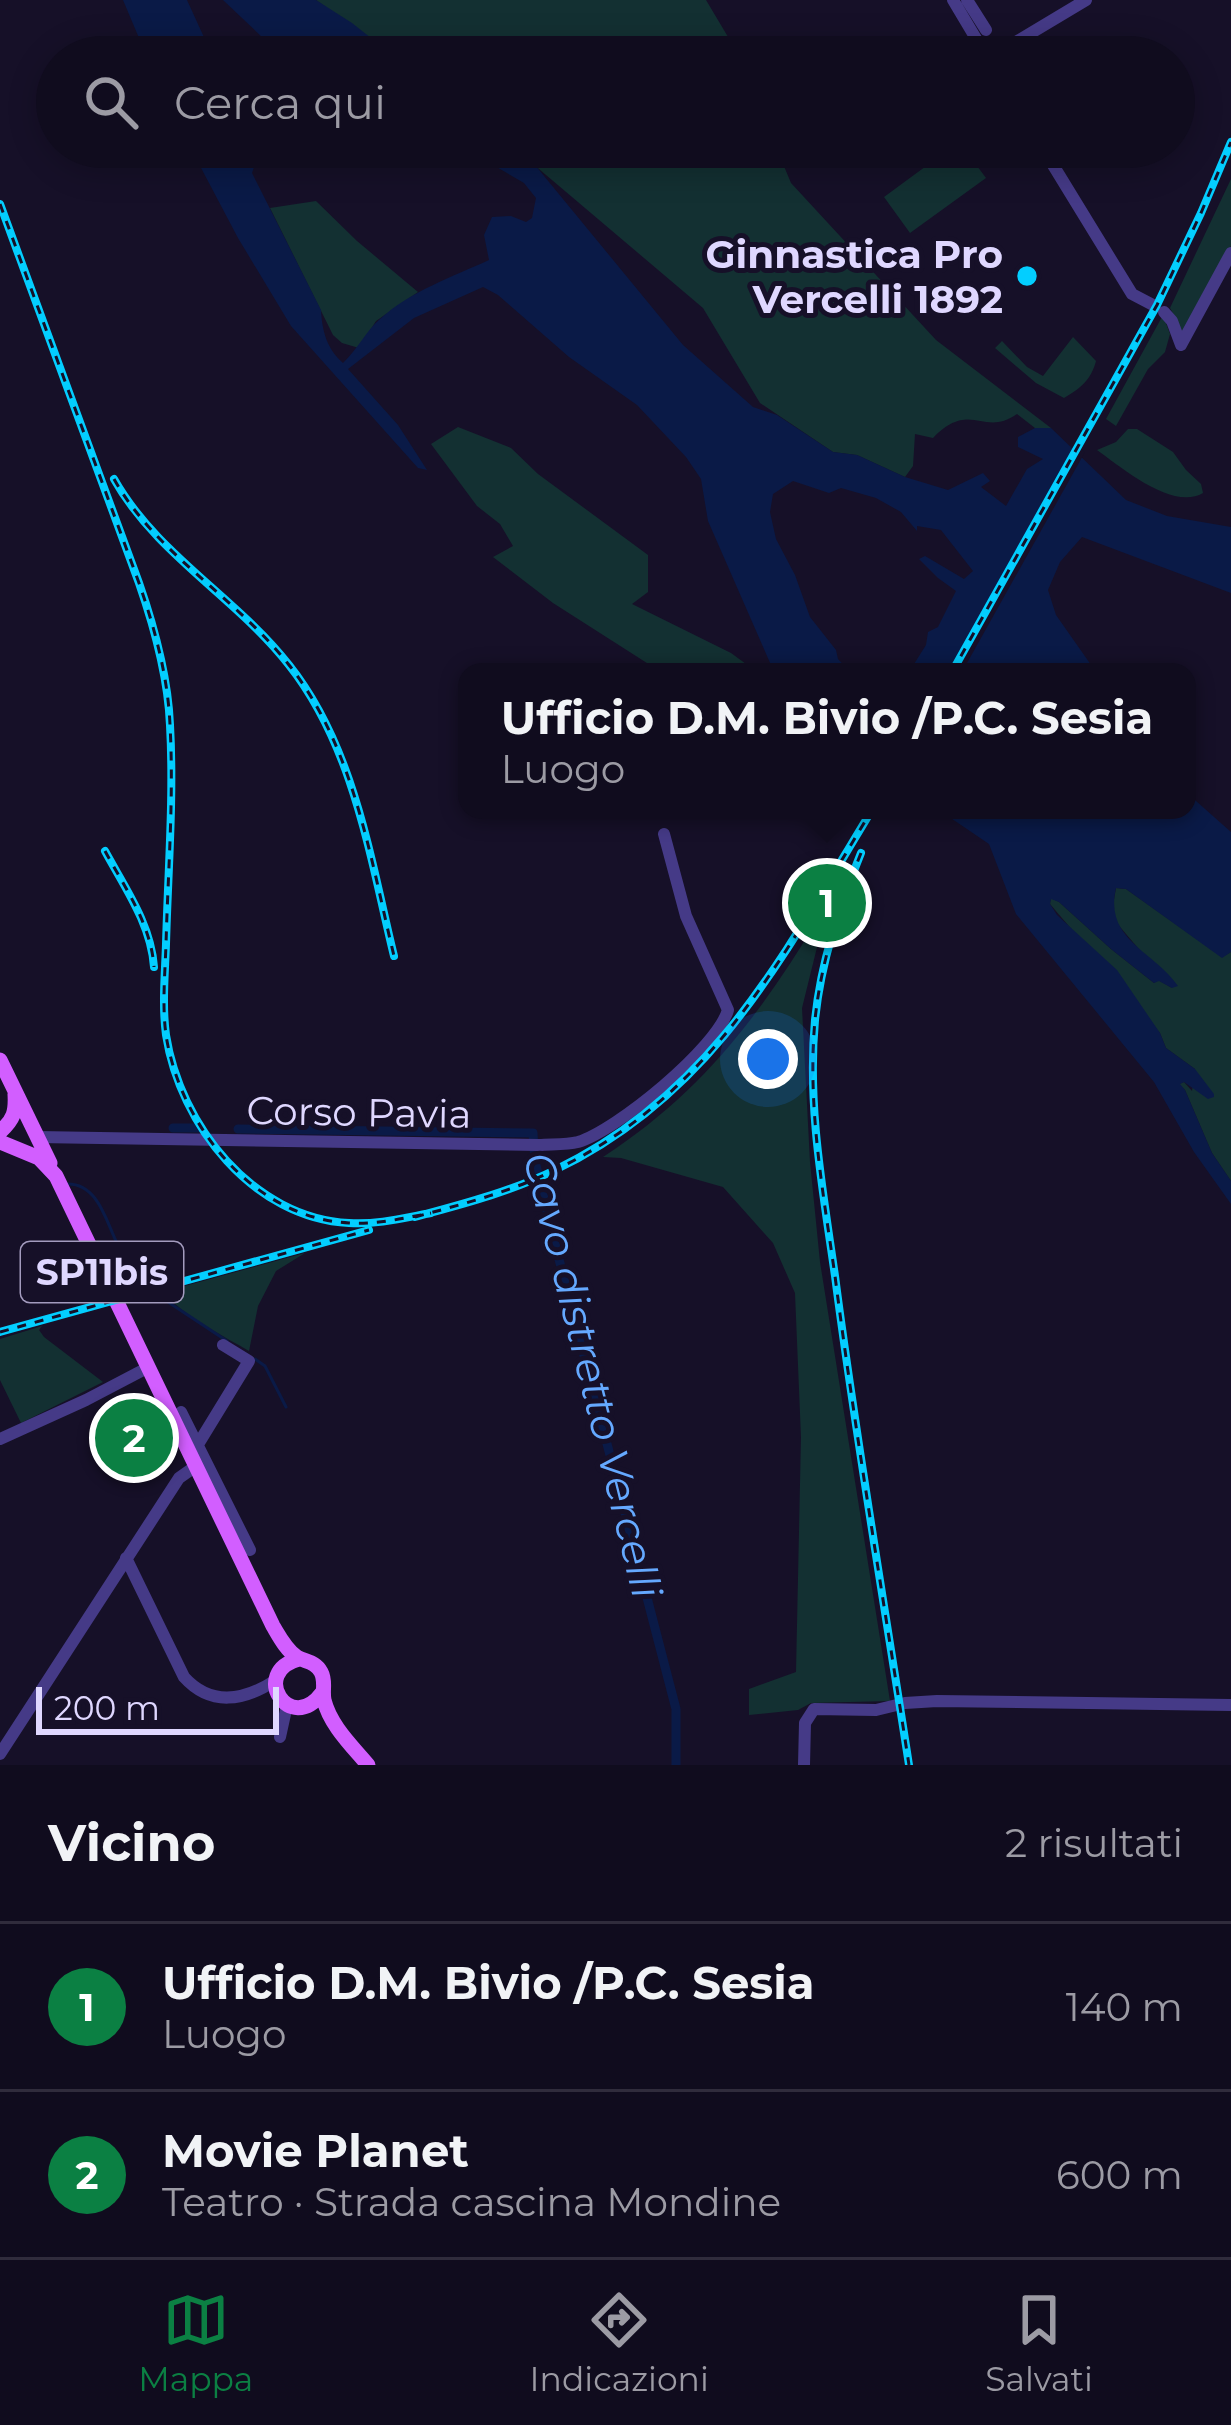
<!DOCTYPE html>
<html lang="it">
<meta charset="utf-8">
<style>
:root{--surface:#100c1e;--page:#191527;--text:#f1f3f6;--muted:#9c9ba4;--line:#302c3c;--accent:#0b8043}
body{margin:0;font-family:Montserrat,sans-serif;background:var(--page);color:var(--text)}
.scale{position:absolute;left:36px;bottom:30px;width:243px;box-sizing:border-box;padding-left:12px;border:6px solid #dfd7ff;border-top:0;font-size:33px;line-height:42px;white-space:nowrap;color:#dfd7ff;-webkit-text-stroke:9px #161028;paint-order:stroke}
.you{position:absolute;left:768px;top:1059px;width:42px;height:42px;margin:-30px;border:9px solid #fff;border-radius:50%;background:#1a73e8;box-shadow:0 0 0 18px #1a73e833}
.badge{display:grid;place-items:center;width:78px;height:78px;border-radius:50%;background:var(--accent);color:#fff;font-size:39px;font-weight:700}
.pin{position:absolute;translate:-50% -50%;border:6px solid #fff;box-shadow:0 3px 12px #0006}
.popup{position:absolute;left:458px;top:663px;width:738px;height:156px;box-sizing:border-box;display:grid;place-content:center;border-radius:24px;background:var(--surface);filter:drop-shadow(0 3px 9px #0005);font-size:39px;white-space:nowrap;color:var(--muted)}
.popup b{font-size:45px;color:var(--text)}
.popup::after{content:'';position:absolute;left:50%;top:100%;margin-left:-24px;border:24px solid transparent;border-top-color:var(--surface)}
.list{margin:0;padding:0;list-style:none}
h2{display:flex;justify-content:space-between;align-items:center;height:156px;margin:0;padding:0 48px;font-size:51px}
h2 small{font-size:39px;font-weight:400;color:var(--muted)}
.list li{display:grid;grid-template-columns:78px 1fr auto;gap:36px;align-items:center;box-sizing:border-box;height:168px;padding:0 48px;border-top:3px solid var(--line)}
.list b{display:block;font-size:45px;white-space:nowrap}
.list p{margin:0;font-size:39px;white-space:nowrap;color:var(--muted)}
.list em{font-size:39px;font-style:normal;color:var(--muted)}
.icon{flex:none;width:66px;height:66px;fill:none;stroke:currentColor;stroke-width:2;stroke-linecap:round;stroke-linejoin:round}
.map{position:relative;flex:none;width:1231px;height:1765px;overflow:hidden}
.search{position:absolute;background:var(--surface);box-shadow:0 6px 30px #0003;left:36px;right:36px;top:36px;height:132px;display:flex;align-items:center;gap:30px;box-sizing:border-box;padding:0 42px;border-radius:66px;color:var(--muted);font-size:45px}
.sheet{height:492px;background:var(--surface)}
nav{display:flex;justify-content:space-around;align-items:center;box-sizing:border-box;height:168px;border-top:3px solid var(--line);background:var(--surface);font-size:33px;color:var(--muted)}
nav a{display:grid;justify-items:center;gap:6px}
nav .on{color:var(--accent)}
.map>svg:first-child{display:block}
.green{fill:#133032}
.water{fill:#0a1a47}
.pier{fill:#161028}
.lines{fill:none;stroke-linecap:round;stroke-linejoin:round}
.stream{stroke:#0a1a47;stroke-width:3}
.canal{stroke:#0a1a47;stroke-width:9}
.minor{stroke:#453a87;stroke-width:12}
.major{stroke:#d25eff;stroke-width:15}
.rail-casing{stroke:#03ceff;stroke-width:8}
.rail{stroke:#161028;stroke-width:3;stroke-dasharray:9;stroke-linecap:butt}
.poi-dot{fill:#03ceff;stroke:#161028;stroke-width:4.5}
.labels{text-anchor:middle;stroke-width:10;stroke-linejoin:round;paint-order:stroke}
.shield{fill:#161028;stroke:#a39bbe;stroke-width:3}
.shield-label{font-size:36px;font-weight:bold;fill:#dfd7ff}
.poi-label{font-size:39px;font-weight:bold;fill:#dfd7ff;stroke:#161028;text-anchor:end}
.street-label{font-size:39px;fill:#dfd7ff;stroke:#161028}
.water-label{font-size:42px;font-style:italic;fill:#65a9ff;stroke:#161028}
</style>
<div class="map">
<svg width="1231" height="1765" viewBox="0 0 1231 1765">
<rect width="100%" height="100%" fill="#161028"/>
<path class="green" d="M 316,0 L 706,0 L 740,57 L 395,57 Z
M 513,147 L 776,147 L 791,183 L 936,340 L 1051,428 L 1035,428 L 1017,414 C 983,438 971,399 933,438 L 915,434 L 913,466 L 905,477 L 857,455 L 833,452 L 760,403 L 703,308 Z
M 952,147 L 963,147 L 986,178 L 910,233 L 884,197 Z
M 1231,179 L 1231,246 L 1181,337 L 1178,322 L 1170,308 Z
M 316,201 L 357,241 L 418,292 L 376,321 L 359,348 L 342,343 L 333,335 L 270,208 Z
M 1163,315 L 1170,334 L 1165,352 L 1148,369 L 1116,426 L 1106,419 Z
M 1073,337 L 1096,361 C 1091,380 1080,389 1064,398 L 1036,383 L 995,348 L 1002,341 L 1027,367 L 1043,376 Z
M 458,427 L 511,448 L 538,474 L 648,555 L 648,592 L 632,604 L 731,653 L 757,672 L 661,672 L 553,603 L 493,557 L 513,546 L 500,524 L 477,506 L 431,444 Z
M 1128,429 L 1137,429 L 1173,452 L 1186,470 L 1201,484 L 1203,493 C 1173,511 1122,468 1097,450 L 1116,442 Z
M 1116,888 L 1126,889 L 1222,957 L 1231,952 L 1231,1181 L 1212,1153 L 1185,1090 L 1179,1084 L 1184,1082 L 1192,1091 L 1195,1069 L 1166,1048 L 1160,1033 L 1050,904 L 1051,898 L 1059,902 L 1111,949 L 1154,983 L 1158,980 L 1172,988 L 1115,921 L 1113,905 Z
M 818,919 L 824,919 L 802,1008 L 810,1162 L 820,1262 L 890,1701 L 811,1703 L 798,1710 L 749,1715 L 749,1689 L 796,1672 L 801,1437 L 795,1293 L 773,1243 L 723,1187 L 621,1158 L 603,1157 C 701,1093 758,1018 818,919 Z
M 305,1253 L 276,1271 L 258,1306 L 249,1351 C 220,1334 185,1317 163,1292 Z
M 42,1326 L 39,1330 L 44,1337 L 103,1382 L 21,1423 L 0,1380 L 0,1339 Z"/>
<path class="water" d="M 123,0 L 187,0 L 213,57 L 147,57 Z
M 223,0 L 316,0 L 352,23 L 395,57 L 283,57 Z
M 190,147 L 256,147 L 259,153 L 252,173 L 321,310 C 322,331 327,349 343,363 C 357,350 366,331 380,319 C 411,291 452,277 489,260 L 484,235 L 492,217 L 511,216 L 526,222 L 532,218 L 536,198 L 524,183 L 462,147 L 513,147 L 535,165 L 683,345 L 753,407 L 777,415 L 833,452 L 857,455 L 905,477 L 948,490 L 983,473 L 990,481 L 981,487 L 1006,506 L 1027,469 L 1043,459 L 1018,447 L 1018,437 L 1035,428 L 1051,428 L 1126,500 L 1167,516 L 1231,527 L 1231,593 L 1082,537 L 1060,562 L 1048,590 L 1056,615 L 1096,672 L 909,672 L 926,645 L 928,632 L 938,627 L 956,591 L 938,578 L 919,559 L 925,556 L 964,579 L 973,571 L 941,530 L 917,526 L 917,531 L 901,512 L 876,498 L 841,488 L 829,493 L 793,481 L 773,494 L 770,512 L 776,539 L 795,575 L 810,617 L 836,650 L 838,659 L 850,672 L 774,672 L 708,521 L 701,479 L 686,457 L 637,405 L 569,357 L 498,295 L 483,287 L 414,318 L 348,369 L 398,425 L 427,470 L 418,468 L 291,326 L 238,238 Z
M 1187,793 L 1231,832 L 1231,952 L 1222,958 L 1126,889 L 1116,888 C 1104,940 1153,950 1178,986 L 1172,988 L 1159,981 L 1154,983 L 1111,949 L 1059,902 L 1051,899 L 1050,904 L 1057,915 L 1117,970 L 1160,1033 L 1166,1048 L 1195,1069 L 1214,1094 L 1214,1097 L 1208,1099 L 1184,1082 L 1180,1084 L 1185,1090 L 1212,1153 L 1231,1181 L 1231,1204 L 1194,1152 L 1154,1082 L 1016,914 L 989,844 L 939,810 L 1187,810 Z"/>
<path class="pier" d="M 1076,444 L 1085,452 L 962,672 L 948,672 Z"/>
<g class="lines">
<path class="stream" d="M 68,1184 C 98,1184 106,1221 117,1243 L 125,1243 L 129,1248 L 152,1285
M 162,1294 L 165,1300 L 227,1341
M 255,1359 L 265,1366 L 286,1407"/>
<path class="canal" d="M 173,1128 L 200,1128
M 238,1129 L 533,1133 L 535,1161 L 554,1240 L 676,1709 L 676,1765"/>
<path class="minor" d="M 953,0 L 987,57
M 967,0 L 986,30
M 991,57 L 1086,0
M 1042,147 L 1132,294 L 1153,305
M 1164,312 L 1172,321 L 1181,345
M 1181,345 L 1231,253
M 37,1137 L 539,1145 C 551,1144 566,1145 578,1142 C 617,1130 717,1048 728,1010 L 686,916 L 664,834
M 181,1412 L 250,1550
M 0,1439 L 86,1400 L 149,1367
M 197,1446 L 249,1361 L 223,1345
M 126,1558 L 184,1677 C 211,1707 244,1701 276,1680
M 280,1737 L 287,1705
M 0,1754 L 179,1478 L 196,1466
M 804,1765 L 805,1723 L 814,1709 L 876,1710 L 905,1703 L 937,1701 L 1231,1705"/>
<path class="major" d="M 0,1060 L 50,1163
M 0,1132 C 14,1119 16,1112 15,1094
M 0,1142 L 39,1158 L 56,1176 L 273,1626 C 279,1636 286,1650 297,1657 C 305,1662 315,1661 321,1672 C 326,1681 322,1690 324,1700 C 330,1725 352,1746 368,1765
M 299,1659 C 249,1672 290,1736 322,1693"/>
<defs>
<path id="rail" d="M 0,204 L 139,583 C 155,629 168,677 170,725 C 174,797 168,871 166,944 C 165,974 162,1005 166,1035 C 180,1125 253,1218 349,1223 C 376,1225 404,1218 431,1213
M 114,479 C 156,554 237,598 289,665 C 354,747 370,857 394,956
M 952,672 L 1157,305 L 1201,213 L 1231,142
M 105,851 C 125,888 151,924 154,967
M 861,853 C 839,908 821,961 815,1020 C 807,1106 823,1191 835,1276 C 856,1439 884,1602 909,1765
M 415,1217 C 463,1204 510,1192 555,1170 C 714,1094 784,954 872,810
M 0,1332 L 369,1230"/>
</defs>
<use href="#rail" class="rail-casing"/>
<use href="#rail" class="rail"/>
</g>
<circle class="poi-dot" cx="1027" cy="276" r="12"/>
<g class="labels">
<rect class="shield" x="21" y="1242" width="162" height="60" rx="9"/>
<g class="shield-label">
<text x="102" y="1285">SP11bis</text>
</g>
<g class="poi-label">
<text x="1003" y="268">Ginnastica Pro<tspan x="1003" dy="45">Vercelli 1892</tspan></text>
</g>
<g class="street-label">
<text transform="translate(359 1112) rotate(1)" y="14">Corso Pavia</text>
</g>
<g class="water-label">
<text transform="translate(593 1375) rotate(76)" y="15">Cavo distretto Vercelli</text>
</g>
</g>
</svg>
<div class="scale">200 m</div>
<div class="you"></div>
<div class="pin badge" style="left:827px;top:903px">1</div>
<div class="popup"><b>Ufficio D.M. Bivio /P.C. Sesia</b>Luogo</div>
<div class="pin badge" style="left:134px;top:1438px">2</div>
<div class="search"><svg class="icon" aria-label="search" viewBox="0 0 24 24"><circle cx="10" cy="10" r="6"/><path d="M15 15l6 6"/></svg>Cerca qui</div>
</div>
<section class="sheet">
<h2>Vicino<small>2 risultati</small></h2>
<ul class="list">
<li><span class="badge">1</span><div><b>Ufficio D.M. Bivio /P.C. Sesia</b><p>Luogo</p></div><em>140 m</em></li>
<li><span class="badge">2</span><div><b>Movie Planet</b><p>Teatro · Strada cascina Mondine</p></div><em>600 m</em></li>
</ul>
</section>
<nav>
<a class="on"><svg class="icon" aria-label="map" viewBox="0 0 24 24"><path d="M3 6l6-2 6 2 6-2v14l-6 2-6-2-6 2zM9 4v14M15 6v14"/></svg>Mappa</a>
<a><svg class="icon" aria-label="directions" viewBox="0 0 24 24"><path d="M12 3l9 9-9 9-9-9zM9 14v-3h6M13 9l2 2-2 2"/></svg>Indicazioni</a>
<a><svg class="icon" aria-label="saved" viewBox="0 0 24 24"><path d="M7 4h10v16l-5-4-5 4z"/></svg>Salvati</a>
</nav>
